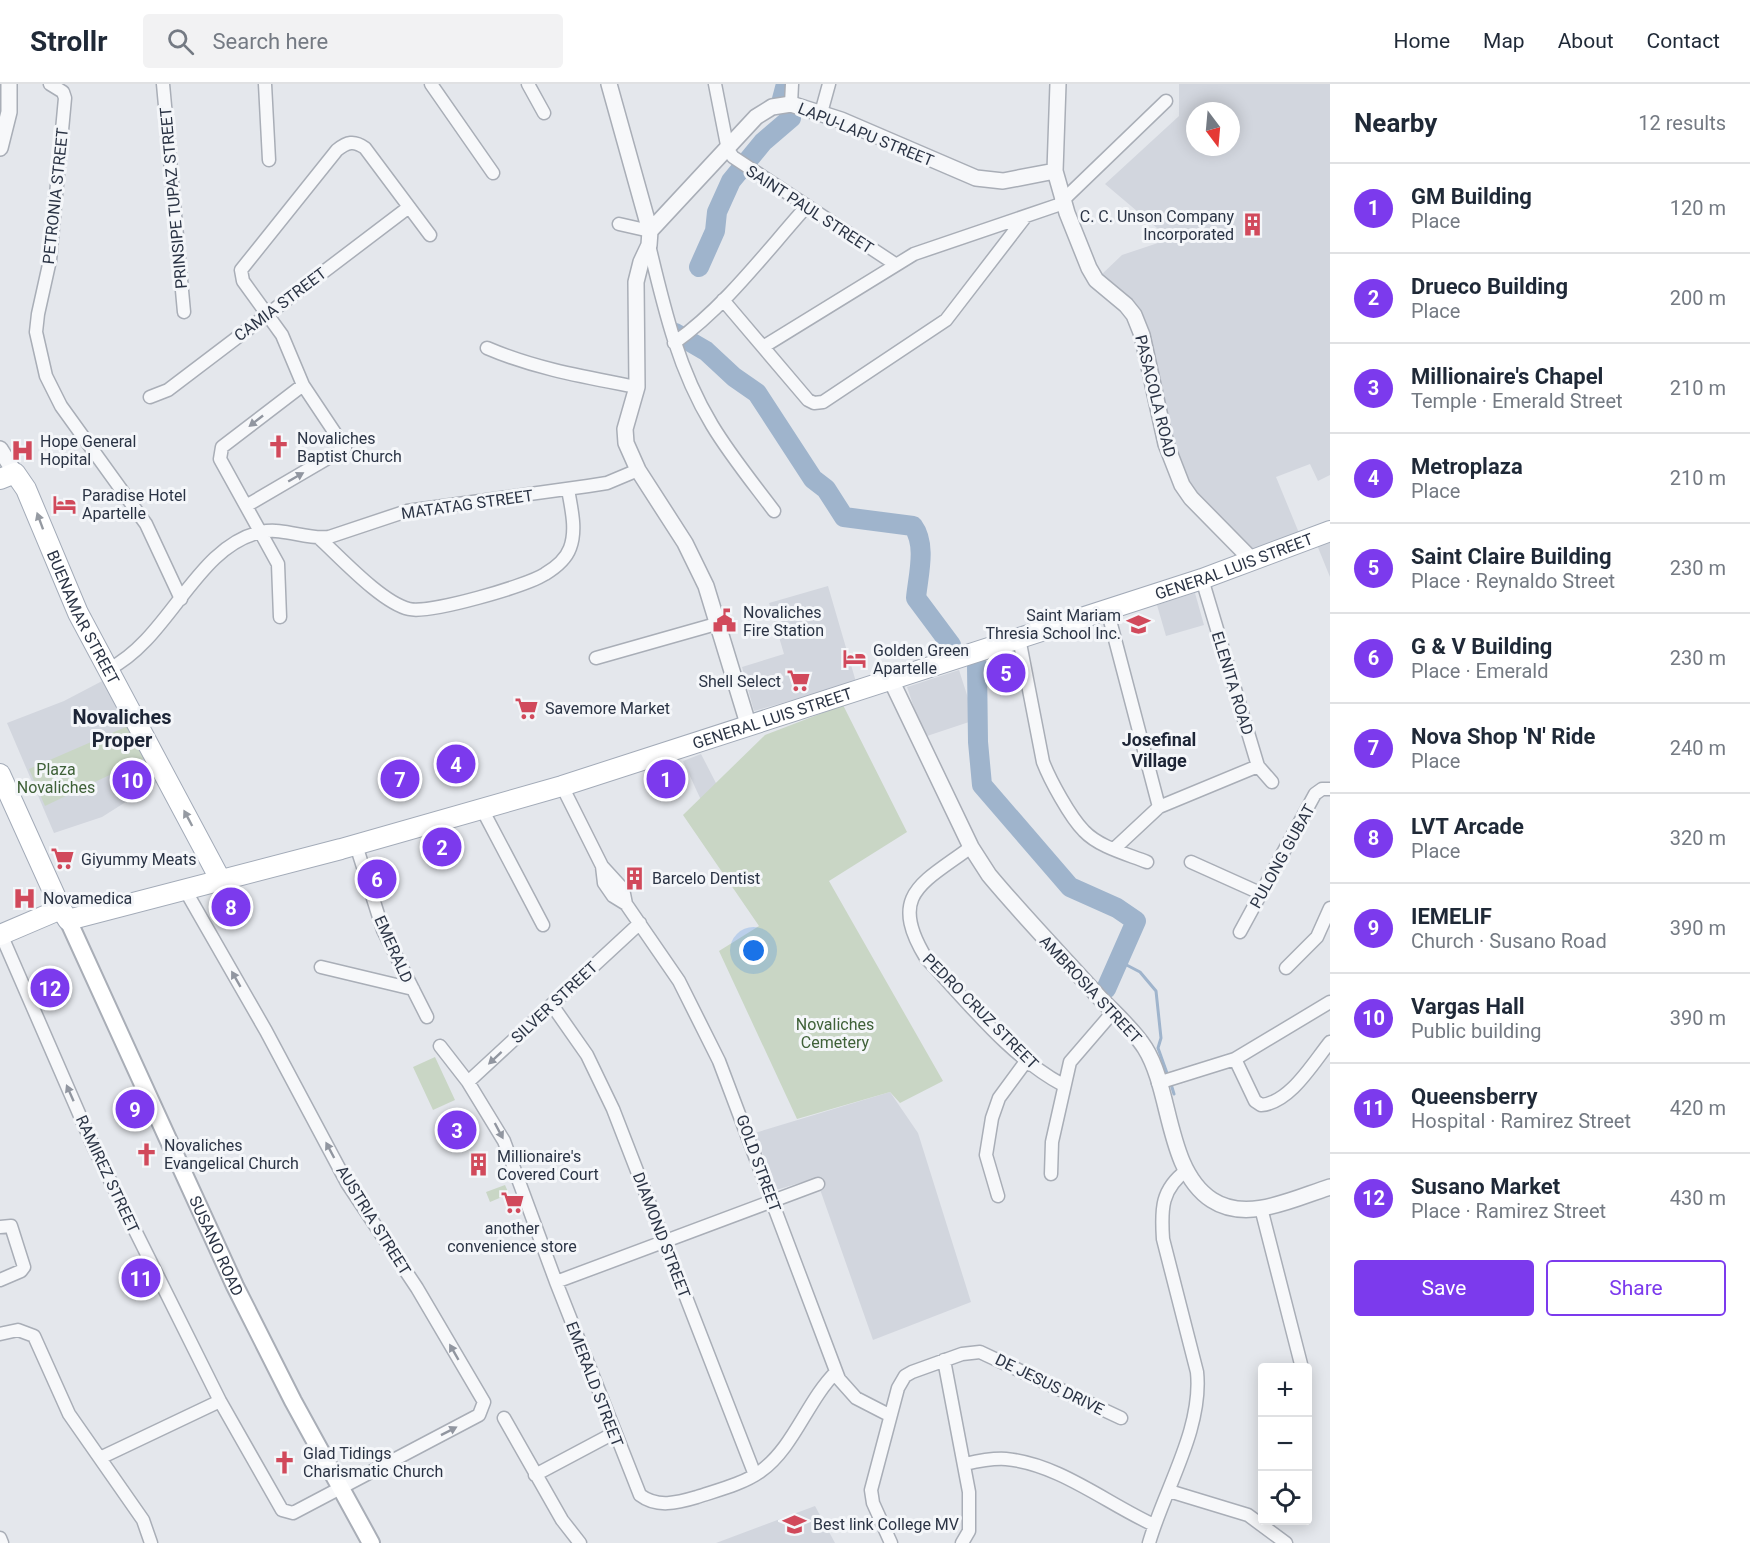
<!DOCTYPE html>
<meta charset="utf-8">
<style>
:root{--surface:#fff;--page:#f2f2f3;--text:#1f2937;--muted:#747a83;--line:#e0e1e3;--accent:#7c3aed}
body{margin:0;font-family:Roboto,sans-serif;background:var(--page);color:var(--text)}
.controls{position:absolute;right:18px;bottom:18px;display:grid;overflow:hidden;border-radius:6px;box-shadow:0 3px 15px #0003}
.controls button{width:54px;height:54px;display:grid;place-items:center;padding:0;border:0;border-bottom:2px solid var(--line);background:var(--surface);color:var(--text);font:30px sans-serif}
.compass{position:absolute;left:1186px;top:18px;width:54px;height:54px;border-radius:50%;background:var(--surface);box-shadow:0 3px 15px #0003;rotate:164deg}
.you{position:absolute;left:754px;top:867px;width:21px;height:21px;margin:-15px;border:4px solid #fff;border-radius:50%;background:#1a73e8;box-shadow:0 0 0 9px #1a73e833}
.badge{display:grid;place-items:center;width:39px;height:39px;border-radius:50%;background:var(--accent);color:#fff;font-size:20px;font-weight:700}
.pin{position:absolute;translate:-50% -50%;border:3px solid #fff;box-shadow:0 2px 6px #0006}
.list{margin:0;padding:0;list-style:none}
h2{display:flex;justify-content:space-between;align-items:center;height:78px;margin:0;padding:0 24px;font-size:26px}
h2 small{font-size:20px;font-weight:400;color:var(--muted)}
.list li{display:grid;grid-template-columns:39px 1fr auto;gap:18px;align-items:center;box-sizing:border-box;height:90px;padding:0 24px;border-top:2px solid var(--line)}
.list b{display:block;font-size:22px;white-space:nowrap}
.list p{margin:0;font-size:20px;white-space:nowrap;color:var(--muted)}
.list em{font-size:20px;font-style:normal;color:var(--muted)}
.actions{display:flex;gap:12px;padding:18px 24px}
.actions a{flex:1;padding:14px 0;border:2px solid var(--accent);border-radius:6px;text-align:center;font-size:21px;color:var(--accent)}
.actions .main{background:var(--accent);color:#fff}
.icon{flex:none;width:33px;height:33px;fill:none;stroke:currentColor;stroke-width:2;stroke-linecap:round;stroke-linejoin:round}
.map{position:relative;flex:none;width:1330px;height:1459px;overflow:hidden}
header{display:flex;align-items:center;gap:36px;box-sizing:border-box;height:84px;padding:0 30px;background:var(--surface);border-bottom:2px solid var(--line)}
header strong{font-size:28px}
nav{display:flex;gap:33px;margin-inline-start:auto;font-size:21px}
.search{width:420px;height:54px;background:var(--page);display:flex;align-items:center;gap:15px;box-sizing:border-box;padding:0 21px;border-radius:6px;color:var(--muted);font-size:22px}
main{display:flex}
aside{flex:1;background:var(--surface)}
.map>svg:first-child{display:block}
.built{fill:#d2d6de;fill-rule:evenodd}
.green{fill:#c9d6c5}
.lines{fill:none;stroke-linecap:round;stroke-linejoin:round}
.stream{stroke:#9fb4cc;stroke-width:3}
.river{stroke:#9fb4cc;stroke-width:20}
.minor-casing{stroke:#a9aeb7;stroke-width:15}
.tertiary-casing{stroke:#a9aeb7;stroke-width:18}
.secondary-casing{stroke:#a9aeb7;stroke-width:20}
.primary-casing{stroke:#a3abb8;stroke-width:22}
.minor{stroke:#f7f8fa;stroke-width:12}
.tertiary{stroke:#f7f8fa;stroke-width:15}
.secondary{stroke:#fff;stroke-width:16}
.primary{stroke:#fff;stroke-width:20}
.oneway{fill:#9196a0}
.oneway2{fill:#959aa2}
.labels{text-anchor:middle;stroke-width:6;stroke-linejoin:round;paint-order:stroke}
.street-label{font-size:16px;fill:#2b3445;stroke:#f4f6f9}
.poi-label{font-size:16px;fill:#2b3445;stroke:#f4f6f9;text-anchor:start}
.park-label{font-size:16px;fill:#3f6138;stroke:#f4f6f9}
.neighbourhood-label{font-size:18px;font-weight:bold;fill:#1d2536;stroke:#f4f6f9}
.quarter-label{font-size:20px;font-weight:bold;fill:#1d2536;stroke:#f4f6f9}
</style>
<header>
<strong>Strollr</strong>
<div class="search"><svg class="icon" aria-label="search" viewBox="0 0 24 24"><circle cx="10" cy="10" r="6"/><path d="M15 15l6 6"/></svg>Search here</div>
<nav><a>Home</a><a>Map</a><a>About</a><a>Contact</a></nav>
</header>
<main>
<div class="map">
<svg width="1330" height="1459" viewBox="0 0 1330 1459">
<rect width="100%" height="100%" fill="#e4e7ec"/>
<path class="built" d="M 1179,0 L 1330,0 L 1330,391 L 1318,397 L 1310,380 L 1276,393 L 1299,449 L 1249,468 L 1185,401 L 1137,232 L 1100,192 L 1122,171 L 1170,155 L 1105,100 L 1179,32 ZM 1195,27 L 1231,27 L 1231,63 L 1195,63 Z
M 1330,456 L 1330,493 L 1317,461 Z
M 828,502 L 856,598 L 754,627 L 742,583 L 784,570 L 769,519 Z
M 1195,509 L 1204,541 L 1166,552 L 1157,521 Z
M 959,586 L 975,636 L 924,653 L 907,603 Z
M 106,595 L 159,697 L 102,733 L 54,749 L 7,639 L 64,617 Z
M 701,670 L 717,701 L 701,716 L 683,677 Z
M 890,1008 L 918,1049 L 971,1218 L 873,1256 L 816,1094 L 776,1106 L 755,1049 Z
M 815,1422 L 835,1459 L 716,1459 Z"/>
<path class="green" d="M 843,621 L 907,748 L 829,797 L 943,997 L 900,1019 L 890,1008 L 797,1035 L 719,867 L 759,842 L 683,731 L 765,651 Z
M 128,642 L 145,674 L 45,722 L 29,685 Z
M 435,973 L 455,1016 L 433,1026 L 413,983 Z
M 505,1101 L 509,1110 L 490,1118 L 486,1108 Z"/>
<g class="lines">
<path class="stream" d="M 1117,876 L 1140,888 L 1156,907 L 1161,954 L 1158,964 L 1168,992
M 1171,1000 L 1174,1010"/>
<path class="river" d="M 782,15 L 786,0
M 699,183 L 715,147 L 717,128 L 731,97 L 763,58 L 791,34 L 789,23
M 675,249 L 706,267 L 734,293 L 757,309 L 813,395 L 826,405 L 844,433 L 913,442 C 927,461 918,492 916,514 L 951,561
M 977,581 L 978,658 L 982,701 L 1070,803 L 1117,824 L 1136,837 L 1106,905"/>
<defs>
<path id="minor" d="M 50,0 L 63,8 L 65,14 L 50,176 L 38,230 L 36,248 L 46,292 L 61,322 L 146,440 L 181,515
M 163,0 L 184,228
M 265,0 L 269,76
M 431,0 L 493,89
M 528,0 L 544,29
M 715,0 L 728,66 L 733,73 L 895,180
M 791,20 L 792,0
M 821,29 L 829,0
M 619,140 L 650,147
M 649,161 C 664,224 678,285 712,341 C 730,371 753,399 774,427
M 723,216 L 808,316 L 814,319 L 823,318 L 946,236 L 1026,132
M 674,259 C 725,223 765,169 806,123
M 763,263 L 914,170 L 1058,121 L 1166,17
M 487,264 C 536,285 585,293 637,303
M 150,313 L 168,306 L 409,123
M 246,422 L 345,364 L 303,301 L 282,251 L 243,197 L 241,186 L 337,66 C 347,58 354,56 365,64 L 430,151
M 319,454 C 340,473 382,519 409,525 C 430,530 526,502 545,490 C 555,484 566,475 570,464 C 577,445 571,424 568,405
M 1202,495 L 1258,682 L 1272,698
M 1107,525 L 1159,723
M 280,533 L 278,480 L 220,375 L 222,363 L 303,301
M 1019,554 L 1043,678 C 1050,696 1070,733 1084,747 C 1099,763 1127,770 1147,778
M 596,574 L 716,540
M 109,585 C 170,554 196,462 261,448 C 284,443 306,456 329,453 L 407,427 L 588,402 L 607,399 L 638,386
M 562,702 L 602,782 L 604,799 L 613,812 L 626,820 L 679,897 L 719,977 L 839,1295 L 856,1314 L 889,1331
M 482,725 L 543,841
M 356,761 L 383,846 L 427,933
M 971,763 C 923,799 887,810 926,874 C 968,918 1009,972 1063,1001
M 1114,765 L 1159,723 L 1258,682
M 1191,778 L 1260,809
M 602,782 L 623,805 L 626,820
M 0,848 L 94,1064 L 220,1317 L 282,1426 L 293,1429 L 479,1331 L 484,1318 L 417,1204 L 347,1099 L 266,947 L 184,804
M 1240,848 L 1315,710 L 1322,705 L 1330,705
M 321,883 L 413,905
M 1286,884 L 1317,853 L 1330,824
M 552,921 L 587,971 L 613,1025 L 755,1391
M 440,962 L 468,998 L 504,1057 L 556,1198 L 640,1411 C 657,1424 677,1419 697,1413 C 718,1406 743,1400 761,1387 C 794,1363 807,1317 836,1288
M 1235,975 L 1255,1017 L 1261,1021 C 1290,1019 1313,979 1330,958
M 468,998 L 640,839
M 1158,999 L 1235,975 L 1330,918
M 1051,1090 L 1052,1058 L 1070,978 L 1113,928
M 998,1112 L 986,1071 L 992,1034 L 999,1014 L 1027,976
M 1261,1124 L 1302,1284
M 0,1143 L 11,1142 L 24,1183 L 21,1187 L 0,1196
M 556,1198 L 818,1100
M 0,1250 L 18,1246 L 34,1252 L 69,1330 L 143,1436 L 151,1459
M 944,1276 L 969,1408 L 969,1447 L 962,1459
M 504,1334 L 562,1436 L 580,1459
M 100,1374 L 220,1317
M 965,1380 C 978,1377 993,1374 1006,1375 C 1059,1380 1106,1419 1154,1441
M 535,1391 L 614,1349
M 1169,1407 L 1248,1431 L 1286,1459
M 0,1454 L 2,1459
M 891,1459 L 873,1419 L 871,1406 L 898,1304 L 905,1292 L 912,1288 L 962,1270 L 980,1268 L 1121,1334
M 1149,1459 C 1164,1406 1203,1345 1197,1288 L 1163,1155 C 1161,1125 1161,1105 1187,1086"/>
<path id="tertiary" d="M 609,0 L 650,147 L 649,161 L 641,178 L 636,198 L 637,303 L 625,345 L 626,359 L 638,386 L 685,459 L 706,502 L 749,643
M 1058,0 L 1055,87 L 1067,129 L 1089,184 L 1096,196 L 1126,221 L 1134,231 L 1142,251 L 1166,360 L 1182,401 L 1191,414 L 1252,476
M 0,64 L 9,28 L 9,0
M 650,147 L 756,33 L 772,23 L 791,20 L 841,36 L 976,94 L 1003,97 L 1055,87
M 0,365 L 15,389
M 891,596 L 971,763 L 989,791 C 1024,833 1062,872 1099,913 C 1114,929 1133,945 1145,964 C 1172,1007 1166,1086 1212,1116 C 1247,1139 1295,1114 1330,1103"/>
<g id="secondary">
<path id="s1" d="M 68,836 L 235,1202 L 293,1317 L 371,1459"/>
</g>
<g id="primary">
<path id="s2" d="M 0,395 L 15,389 L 26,405 L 78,529 L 220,795"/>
<path id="s3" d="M 0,690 L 61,825 L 68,836 L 341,765 L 562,702 L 1202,495 L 1330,447"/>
<path d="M 0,851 L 61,825"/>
</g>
</defs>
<use href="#minor" class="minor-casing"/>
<use href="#tertiary" class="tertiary-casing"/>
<use href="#secondary" class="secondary-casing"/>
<use href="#primary" class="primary-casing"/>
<use href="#minor" class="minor"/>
<use href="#tertiary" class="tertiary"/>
<use href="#secondary" class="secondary"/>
<use href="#primary" class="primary"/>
</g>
<defs><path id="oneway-solid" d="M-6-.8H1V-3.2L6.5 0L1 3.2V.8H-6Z" transform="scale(1.5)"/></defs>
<g class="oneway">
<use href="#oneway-solid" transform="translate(256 337) rotate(142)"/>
<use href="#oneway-solid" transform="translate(296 393) rotate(-30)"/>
<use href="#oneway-solid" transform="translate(236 895) rotate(-120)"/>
<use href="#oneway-solid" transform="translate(495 974) rotate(137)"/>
<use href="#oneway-solid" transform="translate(70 1009) rotate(-114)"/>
<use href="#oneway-solid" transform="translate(499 1047) rotate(62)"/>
<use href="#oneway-solid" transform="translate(330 1066) rotate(-118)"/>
<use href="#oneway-solid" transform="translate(454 1268) rotate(-120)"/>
<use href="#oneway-solid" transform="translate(449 1347) rotate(-27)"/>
</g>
<g class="oneway2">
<use href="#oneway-solid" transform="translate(40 437) rotate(-110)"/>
<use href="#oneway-solid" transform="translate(188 734) rotate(-118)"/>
</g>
<defs>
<symbol id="building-bare" viewBox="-9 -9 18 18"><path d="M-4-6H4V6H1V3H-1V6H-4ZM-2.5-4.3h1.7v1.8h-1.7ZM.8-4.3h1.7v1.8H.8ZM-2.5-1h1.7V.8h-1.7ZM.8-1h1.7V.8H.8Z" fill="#d1495b" stroke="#f4f6f9" stroke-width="2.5" paint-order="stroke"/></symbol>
<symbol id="church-bare" viewBox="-9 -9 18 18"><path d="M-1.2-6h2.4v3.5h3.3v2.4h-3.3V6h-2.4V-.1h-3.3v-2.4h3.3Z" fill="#d1495b" stroke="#f4f6f9" stroke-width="2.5" paint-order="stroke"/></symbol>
<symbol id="hospital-bare" viewBox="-9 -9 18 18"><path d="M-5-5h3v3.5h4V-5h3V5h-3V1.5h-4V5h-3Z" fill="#d1495b" stroke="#f4f6f9" stroke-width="2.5" paint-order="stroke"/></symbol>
<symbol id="hotel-bare" viewBox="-9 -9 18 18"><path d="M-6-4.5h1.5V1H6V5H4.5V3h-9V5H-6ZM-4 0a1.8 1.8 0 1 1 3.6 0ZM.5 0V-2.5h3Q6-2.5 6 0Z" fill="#d1495b" stroke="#f4f6f9" stroke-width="2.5" paint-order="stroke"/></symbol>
<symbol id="civic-bare" viewBox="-9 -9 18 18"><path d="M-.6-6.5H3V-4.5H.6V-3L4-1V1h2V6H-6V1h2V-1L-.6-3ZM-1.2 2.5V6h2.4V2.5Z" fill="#d1495b" stroke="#f4f6f9" stroke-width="2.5" paint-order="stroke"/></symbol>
<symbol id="school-bare" viewBox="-9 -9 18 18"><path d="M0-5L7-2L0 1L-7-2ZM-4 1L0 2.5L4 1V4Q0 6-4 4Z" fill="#d1495b" stroke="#f4f6f9" stroke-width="2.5" paint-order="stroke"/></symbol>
<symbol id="supermarket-bare" viewBox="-9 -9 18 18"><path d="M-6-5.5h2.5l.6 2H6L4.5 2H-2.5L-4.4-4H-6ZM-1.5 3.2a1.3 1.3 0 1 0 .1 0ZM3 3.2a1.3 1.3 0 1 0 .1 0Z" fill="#d1495b" stroke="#f4f6f9" stroke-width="2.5" paint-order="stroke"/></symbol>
<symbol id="university-bare" viewBox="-9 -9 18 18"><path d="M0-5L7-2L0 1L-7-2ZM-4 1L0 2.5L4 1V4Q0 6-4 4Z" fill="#d1495b" stroke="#f4f6f9" stroke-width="2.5" paint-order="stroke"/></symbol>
</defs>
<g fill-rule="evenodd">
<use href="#building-bare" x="1236" y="124" width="33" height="33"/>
<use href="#church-bare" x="262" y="346" width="33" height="33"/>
<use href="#hospital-bare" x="6" y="350" width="33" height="33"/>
<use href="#hotel-bare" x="48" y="404" width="33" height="33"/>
<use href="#civic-bare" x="708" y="520" width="33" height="33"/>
<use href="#school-bare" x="1122" y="524" width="33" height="33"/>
<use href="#hotel-bare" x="838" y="558" width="33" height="33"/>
<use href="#supermarket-bare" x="782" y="580" width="33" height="33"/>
<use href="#supermarket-bare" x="510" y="608" width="33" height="33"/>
<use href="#supermarket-bare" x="46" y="758" width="33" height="33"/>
<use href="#building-bare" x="618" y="778" width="33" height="33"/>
<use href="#hospital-bare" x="8" y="798" width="33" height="33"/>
<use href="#church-bare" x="130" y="1054" width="33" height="33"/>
<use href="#building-bare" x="462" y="1064" width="33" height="33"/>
<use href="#supermarket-bare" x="496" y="1102" width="33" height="33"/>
<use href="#church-bare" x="268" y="1362" width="33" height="33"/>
<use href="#university-bare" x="778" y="1424" width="33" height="33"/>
</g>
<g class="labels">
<g class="street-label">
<text transform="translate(866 50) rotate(22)" y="6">LAPU-LAPU STREET</text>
<text transform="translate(55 112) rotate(-84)" y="6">PETRONIA STREET</text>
<text transform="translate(173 114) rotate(-95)" y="6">PRINSIPE TUPAZ STREET</text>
<text transform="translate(810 125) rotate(33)" y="6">SAINT PAUL STREET</text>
<text transform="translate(280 220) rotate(-37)" y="6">CAMIA STREET</text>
<text transform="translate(1156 312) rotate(76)" y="6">PASACOLA ROAD</text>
<text transform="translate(467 420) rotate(-8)" y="6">MATATAG STREET</text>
<text dy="6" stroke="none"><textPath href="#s3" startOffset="1380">GENERAL LUIS STREET</textPath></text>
<text dy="6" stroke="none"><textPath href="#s2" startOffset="176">BUENAMAR STREET</textPath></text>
<text transform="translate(1233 599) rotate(73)" y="6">ELENITA ROAD</text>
<text dy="6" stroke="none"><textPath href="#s3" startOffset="894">GENERAL LUIS STREET</textPath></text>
<text transform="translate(1282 772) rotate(-61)" y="6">PULONG GUBAT</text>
<text transform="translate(394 865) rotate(66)" y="6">EMERALD</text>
<text transform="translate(1091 905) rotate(47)" y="6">AMBROSIA STREET</text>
<text transform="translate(554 918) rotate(-43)" y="6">SILVER STREET</text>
<text transform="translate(981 927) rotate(45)" y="6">PEDRO CRUZ STREET</text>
<text transform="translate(759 1079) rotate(70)" y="6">GOLD STREET</text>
<text transform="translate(108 1090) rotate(65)" y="6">RAMIREZ STREET</text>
<text transform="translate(374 1136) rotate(58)" y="6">AUSTRIA STREET</text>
<text transform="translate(662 1151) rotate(69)" y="6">DIAMOND STREET</text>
<text dy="6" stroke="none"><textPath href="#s1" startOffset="358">SUSANO ROAD</textPath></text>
<text transform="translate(595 1300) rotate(69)" y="6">EMERALD STREET</text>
<text transform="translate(1050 1300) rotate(26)" y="6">DE JESUS DRIVE</text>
</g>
<g class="poi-label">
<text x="1234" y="138" text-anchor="end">C. C. Unson Company<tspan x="1234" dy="18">Incorporated</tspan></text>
<text x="297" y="360">Novaliches<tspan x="297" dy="18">Baptist Church</tspan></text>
<text x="40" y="363">Hope General<tspan x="40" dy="18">Hopital</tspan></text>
<text x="82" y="417">Paradise Hotel<tspan x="82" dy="18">Apartelle</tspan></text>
<text x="743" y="534">Novaliches<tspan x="743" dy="18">Fire Station</tspan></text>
<text x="1121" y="537" text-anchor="end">Saint Mariam<tspan x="1121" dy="18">Thresia School Inc.</tspan></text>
<text x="873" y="572">Golden Green<tspan x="873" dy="18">Apartelle</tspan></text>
<text x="781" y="603" text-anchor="end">Shell Select</text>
<text x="545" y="630">Savemore Market</text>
<text x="81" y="781">Giyummy Meats</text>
<text x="652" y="800">Barcelo Dentist</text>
<text x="43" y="820">Novamedica</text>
<text x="164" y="1067">Novaliches<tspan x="164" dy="18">Evangelical Church</tspan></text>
<text x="497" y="1078">Millionaire's<tspan x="497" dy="18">Covered Court</tspan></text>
<text x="512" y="1150" text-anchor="middle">another<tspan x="512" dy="18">convenience store</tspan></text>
<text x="303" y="1375">Glad Tidings<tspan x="303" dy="18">Charismatic Church</tspan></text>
<text x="813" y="1446">Best link College MV</text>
</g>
<g class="park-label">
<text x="56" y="691">Plaza<tspan x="56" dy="18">Novaliches</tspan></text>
<text x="835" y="946">Novaliches<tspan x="835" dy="18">Cemetery</tspan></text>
</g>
<g class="neighbourhood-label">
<text x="1159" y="662">Josefinal<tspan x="1159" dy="21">Village</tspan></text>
</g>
<g class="quarter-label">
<text x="122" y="640">Novaliches<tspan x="122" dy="23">Proper</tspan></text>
</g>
</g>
</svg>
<div class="controls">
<button>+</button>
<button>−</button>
<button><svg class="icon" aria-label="locate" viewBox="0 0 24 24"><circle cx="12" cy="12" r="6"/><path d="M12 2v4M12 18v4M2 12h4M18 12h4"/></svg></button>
</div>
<svg class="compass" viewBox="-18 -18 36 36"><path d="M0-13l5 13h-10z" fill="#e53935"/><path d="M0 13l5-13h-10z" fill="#747a83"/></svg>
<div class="you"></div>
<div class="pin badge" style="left:666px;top:695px">1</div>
<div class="pin badge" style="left:442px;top:763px">2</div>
<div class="pin badge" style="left:457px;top:1046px">3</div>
<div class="pin badge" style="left:456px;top:680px">4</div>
<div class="pin badge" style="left:1006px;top:589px">5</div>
<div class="pin badge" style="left:377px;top:795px">6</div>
<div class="pin badge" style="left:400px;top:695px">7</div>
<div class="pin badge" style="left:231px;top:823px">8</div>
<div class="pin badge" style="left:135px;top:1025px">9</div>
<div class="pin badge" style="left:132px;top:696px">10</div>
<div class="pin badge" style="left:141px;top:1194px">11</div>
<div class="pin badge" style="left:50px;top:904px">12</div>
</div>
<aside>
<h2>Nearby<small>12 results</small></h2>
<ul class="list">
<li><span class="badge">1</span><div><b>GM Building</b><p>Place</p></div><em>120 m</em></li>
<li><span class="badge">2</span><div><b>Drueco Building</b><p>Place</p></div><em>200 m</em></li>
<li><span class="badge">3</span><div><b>Millionaire's Chapel</b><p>Temple · Emerald Street</p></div><em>210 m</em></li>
<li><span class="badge">4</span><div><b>Metroplaza</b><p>Place</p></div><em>210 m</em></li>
<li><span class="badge">5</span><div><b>Saint Claire Building</b><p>Place · Reynaldo Street</p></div><em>230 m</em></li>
<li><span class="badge">6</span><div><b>G &amp; V Building</b><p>Place · Emerald</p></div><em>230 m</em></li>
<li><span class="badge">7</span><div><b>Nova Shop 'N' Ride</b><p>Place</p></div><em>240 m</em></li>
<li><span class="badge">8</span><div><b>LVT Arcade</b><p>Place</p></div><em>320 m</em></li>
<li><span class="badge">9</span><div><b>IEMELIF</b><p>Church · Susano Road</p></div><em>390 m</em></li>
<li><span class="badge">10</span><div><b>Vargas Hall</b><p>Public building</p></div><em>390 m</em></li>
<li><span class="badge">11</span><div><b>Queensberry</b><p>Hospital · Ramirez Street</p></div><em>420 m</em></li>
<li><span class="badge">12</span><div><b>Susano Market</b><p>Place · Ramirez Street</p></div><em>430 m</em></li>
</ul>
<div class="actions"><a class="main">Save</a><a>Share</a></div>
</aside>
</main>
